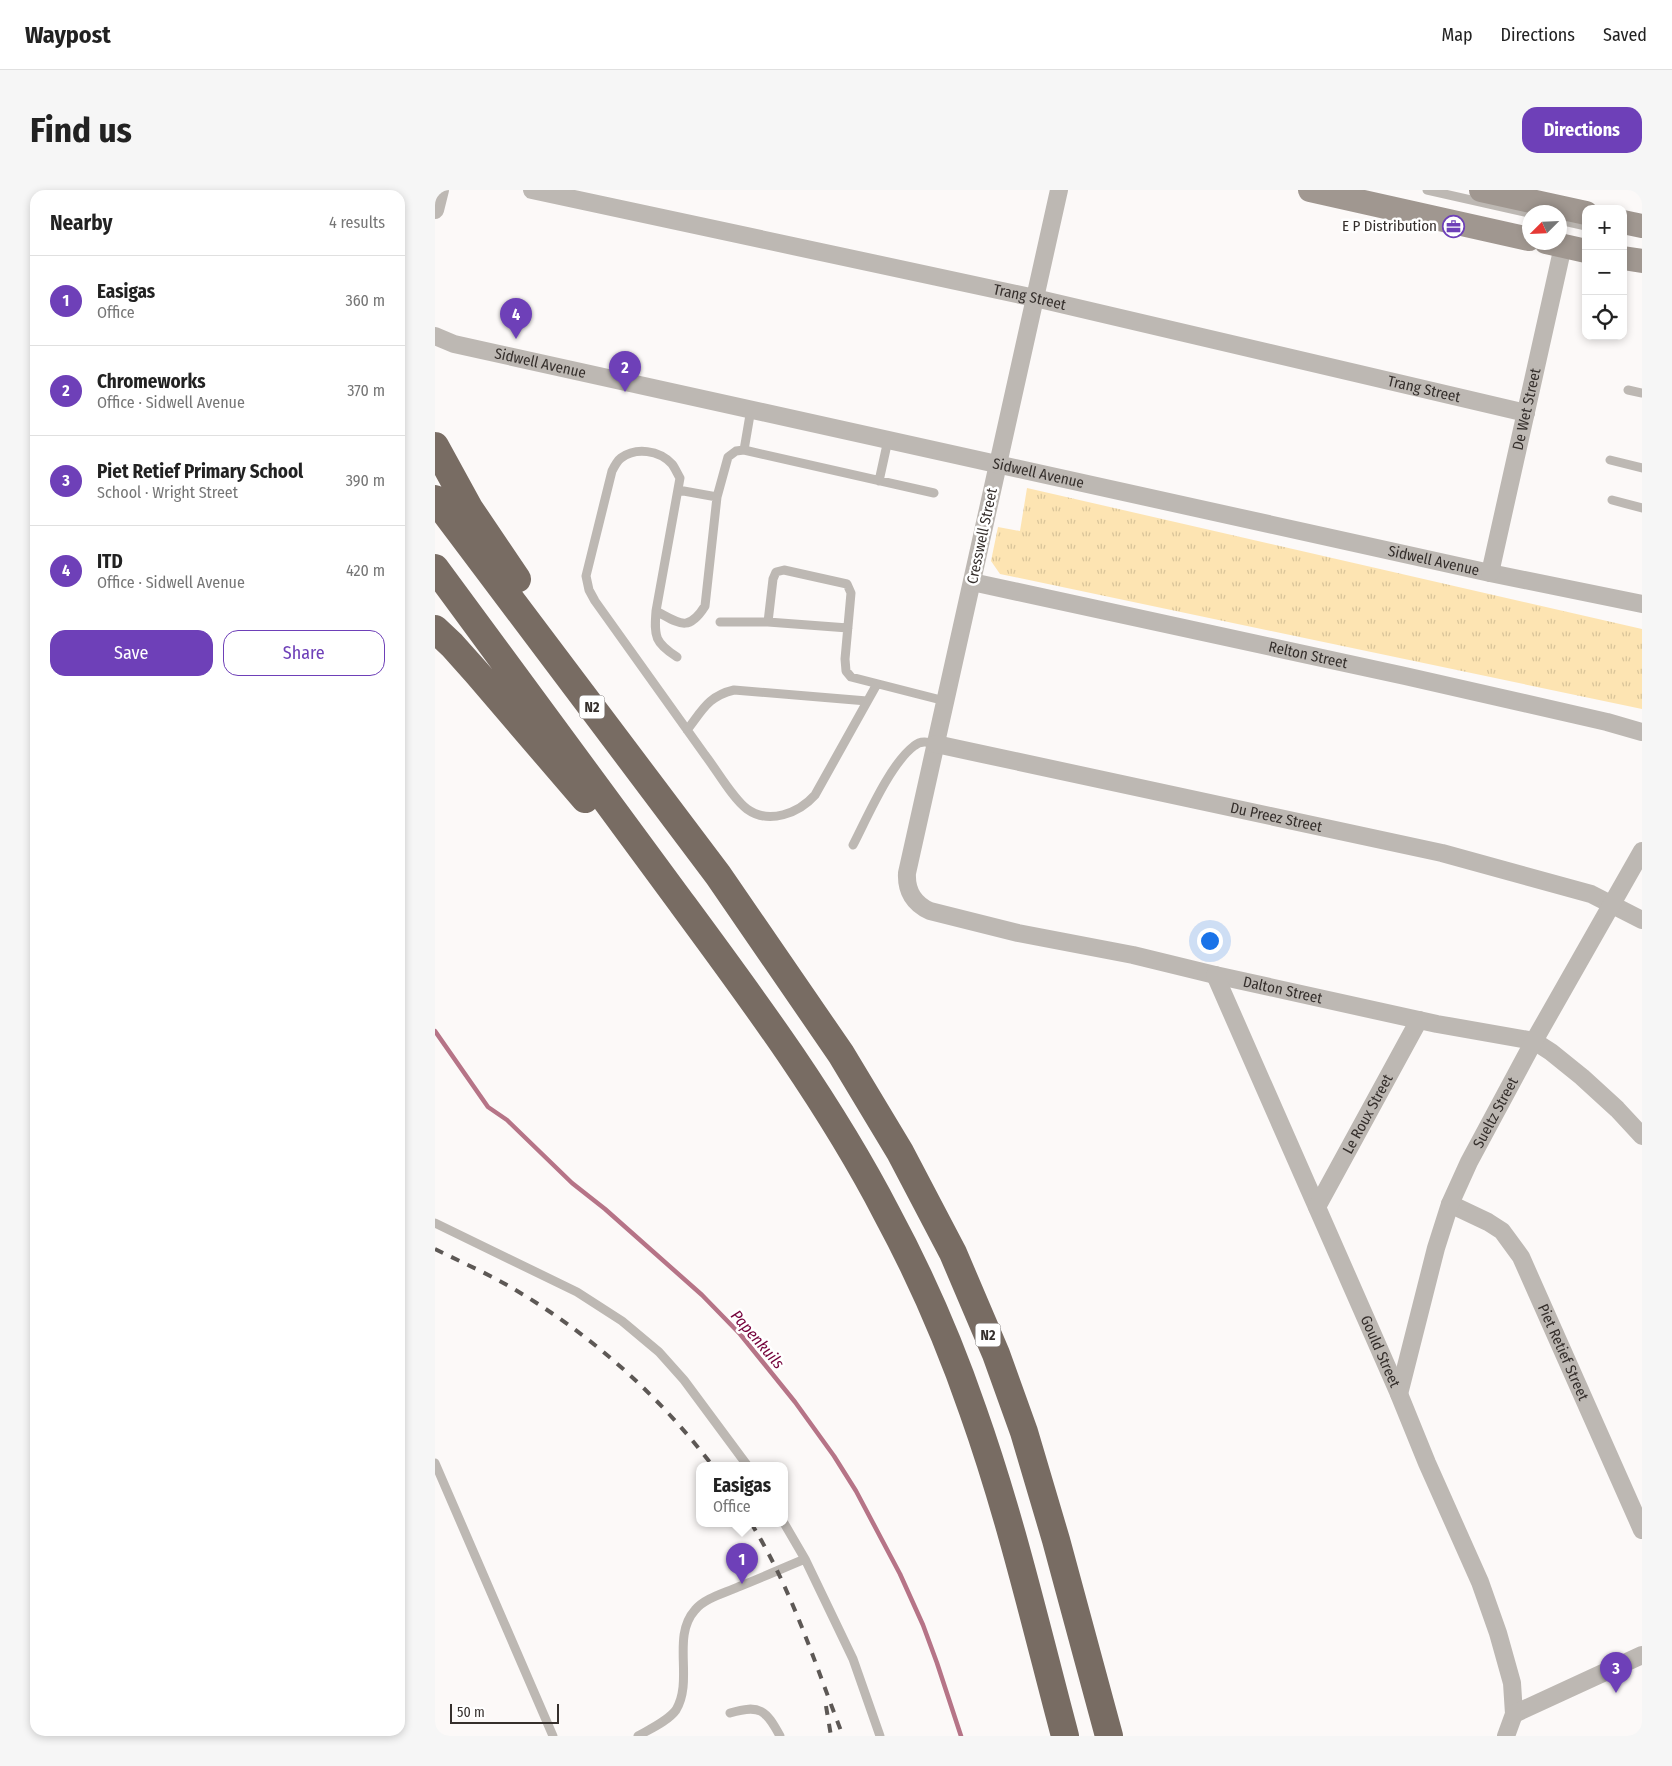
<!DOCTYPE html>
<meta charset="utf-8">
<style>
:root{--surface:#fff;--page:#f6f6f6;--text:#222;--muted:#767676;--line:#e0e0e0;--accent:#6e40b8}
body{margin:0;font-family:"Fira Sans Condensed",sans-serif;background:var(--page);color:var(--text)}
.controls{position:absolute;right:15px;top:15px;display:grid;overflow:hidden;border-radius:10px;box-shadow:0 2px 8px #0003}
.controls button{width:45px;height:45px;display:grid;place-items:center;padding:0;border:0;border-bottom:1px solid var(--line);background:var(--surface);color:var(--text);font:25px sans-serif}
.compass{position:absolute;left:1087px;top:15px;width:45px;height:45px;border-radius:50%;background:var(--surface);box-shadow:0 2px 8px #0003;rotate:246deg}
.scale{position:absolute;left:15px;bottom:12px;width:109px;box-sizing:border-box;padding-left:5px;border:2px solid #352f2c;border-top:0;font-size:14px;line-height:18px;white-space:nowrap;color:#352f2c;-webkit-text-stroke:4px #fff;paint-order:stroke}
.you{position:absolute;left:774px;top:750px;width:18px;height:18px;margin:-12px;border:4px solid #fff;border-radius:50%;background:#1a73e8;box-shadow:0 0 0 8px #1a73e833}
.badge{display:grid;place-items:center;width:32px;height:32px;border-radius:50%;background:var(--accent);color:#fff;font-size:16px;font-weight:700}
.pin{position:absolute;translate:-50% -41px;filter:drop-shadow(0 1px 2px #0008)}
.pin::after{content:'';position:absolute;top:26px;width:18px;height:15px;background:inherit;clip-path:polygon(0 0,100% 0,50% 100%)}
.popup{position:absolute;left:261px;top:1272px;width:92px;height:65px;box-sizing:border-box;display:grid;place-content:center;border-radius:10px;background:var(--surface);filter:drop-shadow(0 1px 4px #0005);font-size:16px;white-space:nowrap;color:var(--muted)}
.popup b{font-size:19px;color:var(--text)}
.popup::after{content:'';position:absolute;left:50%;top:100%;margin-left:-10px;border:10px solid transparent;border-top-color:var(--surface)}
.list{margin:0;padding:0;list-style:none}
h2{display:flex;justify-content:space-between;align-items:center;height:65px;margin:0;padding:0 20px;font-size:21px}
h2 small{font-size:16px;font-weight:400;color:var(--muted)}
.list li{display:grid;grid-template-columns:32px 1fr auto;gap:15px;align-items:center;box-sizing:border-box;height:90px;padding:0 20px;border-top:1px solid var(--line)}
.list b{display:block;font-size:19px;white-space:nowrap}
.list p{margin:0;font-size:16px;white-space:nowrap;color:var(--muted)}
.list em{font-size:16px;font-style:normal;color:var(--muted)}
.actions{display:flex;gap:10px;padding:15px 20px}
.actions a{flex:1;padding:11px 0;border:1px solid var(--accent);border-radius:15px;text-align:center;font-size:18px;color:var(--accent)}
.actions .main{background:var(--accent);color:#fff}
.icon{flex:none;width:28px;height:28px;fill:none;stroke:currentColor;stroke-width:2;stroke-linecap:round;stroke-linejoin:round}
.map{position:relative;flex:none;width:1207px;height:1546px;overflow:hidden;border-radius:15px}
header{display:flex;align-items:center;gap:30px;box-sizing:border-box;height:70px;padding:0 25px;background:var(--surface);border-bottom:1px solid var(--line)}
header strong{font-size:24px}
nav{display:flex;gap:28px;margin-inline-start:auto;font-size:18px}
.intro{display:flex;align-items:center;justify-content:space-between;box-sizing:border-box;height:120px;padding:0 30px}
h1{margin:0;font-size:35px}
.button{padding:12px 22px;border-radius:15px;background:var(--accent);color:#fff;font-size:18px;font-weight:700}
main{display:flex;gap:30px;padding:0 30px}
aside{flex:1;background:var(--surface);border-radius:15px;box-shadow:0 2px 8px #0003}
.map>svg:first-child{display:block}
.grass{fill:url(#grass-tufts)}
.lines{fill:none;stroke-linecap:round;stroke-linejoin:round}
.stream{stroke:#b67487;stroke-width:4.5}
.service{stroke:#bdb8b3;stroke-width:9}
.minor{stroke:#bdb8b3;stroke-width:18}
.secondary{stroke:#a09790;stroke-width:24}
.motorway{stroke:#786c63;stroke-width:28}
.rail{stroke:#5d5855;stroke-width:4;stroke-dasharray:9 9;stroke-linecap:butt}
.labels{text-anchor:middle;stroke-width:5;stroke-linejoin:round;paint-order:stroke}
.shield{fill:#fff;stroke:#726d6b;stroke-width:1}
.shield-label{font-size:14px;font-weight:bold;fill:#352f2c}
.poi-label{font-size:15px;fill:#352f2c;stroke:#fff;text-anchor:end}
.street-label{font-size:15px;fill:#352f2c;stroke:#fff}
.water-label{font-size:16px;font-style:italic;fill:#75023b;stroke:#fff}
</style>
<header>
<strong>Waypost</strong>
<nav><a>Map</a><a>Directions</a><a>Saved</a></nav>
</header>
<div class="intro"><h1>Find us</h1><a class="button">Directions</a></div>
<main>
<aside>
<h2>Nearby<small>4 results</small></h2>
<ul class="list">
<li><span class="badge">1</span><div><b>Easigas</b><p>Office</p></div><em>360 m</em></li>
<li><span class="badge">2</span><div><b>Chromeworks</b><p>Office · Sidwell Avenue</p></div><em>370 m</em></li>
<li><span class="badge">3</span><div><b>Piet Retief Primary School</b><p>School · Wright Street</p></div><em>390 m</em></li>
<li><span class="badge">4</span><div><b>ITD</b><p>Office · Sidwell Avenue</p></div><em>420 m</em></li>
</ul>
<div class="actions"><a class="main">Save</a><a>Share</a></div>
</aside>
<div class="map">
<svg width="1207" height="1546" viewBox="0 0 1207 1546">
<defs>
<pattern id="grass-tufts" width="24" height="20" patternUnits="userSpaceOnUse" patternTransform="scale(1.25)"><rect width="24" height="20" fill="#fde4b2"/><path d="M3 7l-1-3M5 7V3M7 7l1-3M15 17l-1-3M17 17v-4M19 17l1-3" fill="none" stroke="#d9c499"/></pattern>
</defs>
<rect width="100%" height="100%" fill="#fcf9f8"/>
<path class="grass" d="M 592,298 L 1207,439 L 1207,519 L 565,384 L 556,371 L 563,337 L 585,341 Z"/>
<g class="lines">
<path class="stream" d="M 0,841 L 53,917 L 72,930 L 137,993 L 170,1019 L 267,1105 L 305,1144 L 360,1212 L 399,1266 L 421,1301 L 465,1384 L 488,1435 L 502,1473 L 526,1546"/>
<path class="service" d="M 992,0 L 1094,23
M 1124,30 L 1151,36
M 1193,200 L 1207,203
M 309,260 L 316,219
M 1175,270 L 1207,278
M 444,291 L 453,250
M 243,300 L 282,307
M 1177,310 L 1207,318
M 221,421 C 244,433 253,443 270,416 L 282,307 L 293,267 L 301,261 L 309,260 L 499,303
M 285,432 L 333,432 L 413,438
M 333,432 L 338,389 L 341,382 L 349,380 L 412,394 L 416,403 L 410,469 L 411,481 L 416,487 L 510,511
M 242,467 C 220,453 219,447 221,421 L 245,288 C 242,283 240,278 237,274 C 224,260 201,257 186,268 C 182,271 179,277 177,281 L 151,386 L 154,400 L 160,411 C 197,462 233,514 270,565 C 281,579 298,609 312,619 C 334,635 364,623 380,605 L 442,494
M 252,540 C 267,521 273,506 299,500 L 432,511
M 418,655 C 432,628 455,574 479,556 C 486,550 493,552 501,554
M 0,1033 L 142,1102 L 187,1131 L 224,1162 L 249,1190 L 312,1275
M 0,1273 L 118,1546
M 349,1333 L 370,1369 L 418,1469 L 445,1546
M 295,1523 C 325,1514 331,1520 345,1546
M 203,1546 C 215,1539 233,1531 241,1520 C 259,1490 236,1447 260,1420 C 270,1408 290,1403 303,1397 C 326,1388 348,1378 370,1369"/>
<g class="minor">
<path id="s1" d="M 97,0 L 600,108 L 1091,223"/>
<path id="s2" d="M 624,0 L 472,683 C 471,701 479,714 495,721 L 583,743 L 698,765 L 780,785 L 1002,834 L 1099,851 L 1116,862 L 1147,887 L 1182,919 L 1207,946"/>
<path d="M 0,20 L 5,0"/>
<path id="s3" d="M 0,146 L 19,154 L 1055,383 L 1207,414"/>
<path id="s4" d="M 1055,383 L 1128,56"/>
<path id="s5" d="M 537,392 L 970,486 L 1172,532 L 1207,542"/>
<path id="s6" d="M 501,554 L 1007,663 L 1156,704 L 1207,730"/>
<path id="s7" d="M 780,785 L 964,1204 L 992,1273 L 1045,1392 L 1063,1443 L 1077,1493 L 1079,1524 L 1071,1546"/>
<path id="s8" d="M 1015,1014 L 1053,1032 L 1067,1041 L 1086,1067 L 1207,1340"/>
<path id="s9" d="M 882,1017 L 984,830"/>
<path id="s10" d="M 964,1204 L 1001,1058 L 1015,1014 L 1034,972 L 1099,851 L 1207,661"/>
<path d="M 1079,1524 L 1207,1465"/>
</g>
<path class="secondary" d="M 875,0 L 1094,49
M 1046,0 L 1151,23
M 1188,32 L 1207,36
M 1111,52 L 1151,61
M 1188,68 L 1207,71"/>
<path class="motorway" d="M 0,256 L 34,318 L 82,389
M 0,309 L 283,685 L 406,864 L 465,962 L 518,1063 L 561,1164 L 589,1242 L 621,1350 L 674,1546
M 0,378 C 80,486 160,595 240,704 C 316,807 393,910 452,1024 C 486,1087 515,1154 538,1221 C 576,1328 601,1437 630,1546
M 0,439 L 17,455 L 42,483 L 150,609"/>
<path class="rail" d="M 0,1059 C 24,1071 49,1082 72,1095 C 152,1141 221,1202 277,1275
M 316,1333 C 357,1399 380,1474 408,1546
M 391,1516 L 396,1546"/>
</g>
<defs>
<symbol id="office-ring" viewBox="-11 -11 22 22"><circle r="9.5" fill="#fff" stroke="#6e40b8" stroke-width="1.5"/><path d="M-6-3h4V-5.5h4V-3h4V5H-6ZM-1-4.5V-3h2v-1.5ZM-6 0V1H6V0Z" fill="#6e40b8"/></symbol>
</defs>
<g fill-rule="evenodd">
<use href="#office-ring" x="1006" y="24" width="25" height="25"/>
</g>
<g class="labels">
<g class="shield">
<rect x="144.5" y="505.5" width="25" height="23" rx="4"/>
<rect x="540.5" y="1133.5" width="25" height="23" rx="4"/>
</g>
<g class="shield-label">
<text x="157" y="522">N2</text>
<text x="553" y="1150">N2</text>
</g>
<g class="poi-label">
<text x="1002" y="41">E P Distribution</text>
</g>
<g class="street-label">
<text dy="5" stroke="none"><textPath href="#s1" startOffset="509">Trang Street</textPath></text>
<text dy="5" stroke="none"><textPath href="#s3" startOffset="109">Sidwell Avenue</textPath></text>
<text dy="5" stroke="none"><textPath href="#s1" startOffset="914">Trang Street</textPath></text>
<text dy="5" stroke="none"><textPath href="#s4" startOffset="168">De Wet Street</textPath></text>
<text dy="5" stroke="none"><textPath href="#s3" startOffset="619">Sidwell Avenue</textPath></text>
<text transform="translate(547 346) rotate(-78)" y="5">Cresswell Street</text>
<text dy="5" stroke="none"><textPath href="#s3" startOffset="1024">Sidwell Avenue</textPath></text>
<text dy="5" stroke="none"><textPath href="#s5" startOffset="344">Relton Street</textPath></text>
<text dy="5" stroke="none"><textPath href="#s6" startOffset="348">Du Preez Street</textPath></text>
<text dy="5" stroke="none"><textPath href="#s2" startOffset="1109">Dalton Street</textPath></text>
<text dy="5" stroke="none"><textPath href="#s10" startOffset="299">Sueltz Street</textPath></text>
<text dy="5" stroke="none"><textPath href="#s9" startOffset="106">Le Roux Street</textPath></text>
<text dy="5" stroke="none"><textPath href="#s7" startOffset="411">Gould Street</textPath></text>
<text dy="5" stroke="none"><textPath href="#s8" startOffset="195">Piet Retief Street</textPath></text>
</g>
<g class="water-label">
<text transform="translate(323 1149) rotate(49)" y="6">Papenkuils</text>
</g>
</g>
</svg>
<div class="controls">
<button>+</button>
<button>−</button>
<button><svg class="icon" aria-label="locate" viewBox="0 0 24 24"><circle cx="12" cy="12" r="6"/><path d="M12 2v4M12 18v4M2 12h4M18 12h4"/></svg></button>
</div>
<svg class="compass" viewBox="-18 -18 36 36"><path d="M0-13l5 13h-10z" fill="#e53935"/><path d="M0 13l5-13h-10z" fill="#767676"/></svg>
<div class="scale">50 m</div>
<div class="you"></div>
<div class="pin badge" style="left:307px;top:1394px">1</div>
<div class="popup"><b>Easigas</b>Office</div>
<div class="pin badge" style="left:190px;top:202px">2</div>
<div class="pin badge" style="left:1181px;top:1503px">3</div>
<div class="pin badge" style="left:81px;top:149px">4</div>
</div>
</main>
